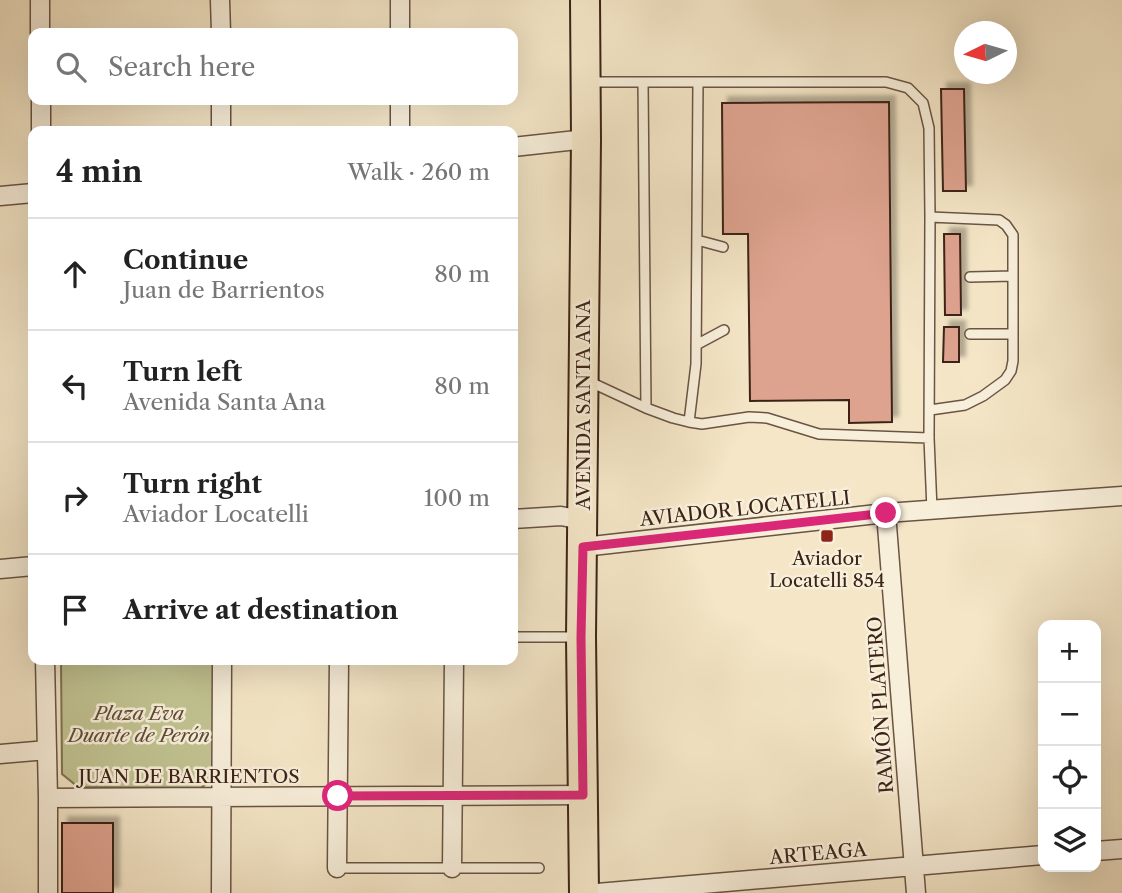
<!DOCTYPE html>
<meta charset="utf-8">
<style>
:root{--surface:#fff;--page:#f2f2f2;--text:#222;--muted:#767676;--line:#e0e0e0}
body{margin:0;font-family:"Libre Caslon Text",serif;background:var(--page);color:var(--text)}
.controls{position:absolute;right:21px;bottom:21px;display:grid;overflow:hidden;border-radius:14px;box-shadow:0 7px 28px #0002}
.controls button{width:63px;height:63px;display:grid;place-items:center;padding:0;border:0;border-bottom:2px solid var(--line);background:var(--surface);color:var(--text);font:35px sans-serif}
.compass{position:absolute;left:954px;top:21px;width:63px;height:63px;border-radius:50%;background:var(--surface);box-shadow:0 7px 28px #0002;rotate:265deg}
.stop{position:absolute;width:21px;height:21px;margin:-16px;border:5px solid #db2777;border-radius:50%;background:#fff}
.stop.end{background:#db2777;border-color:#fff;box-shadow:0 2px 7px #0008}
.list{margin:0;padding:0;list-style:none}
h2{display:flex;justify-content:space-between;align-items:center;height:91px;margin:0;padding:0 28px;font-size:30px}
h2 small{font-size:23px;font-weight:400;color:var(--muted)}
.list li{display:grid;grid-template-columns:46px 1fr auto;gap:21px;align-items:center;box-sizing:border-box;height:112px;padding:0 28px;border-top:2px solid var(--line)}
.list b{display:block;font-size:26px;white-space:nowrap}
.list p{margin:0;font-size:23px;white-space:nowrap;color:var(--muted)}
.list em{font-size:23px;font-style:normal;color:var(--muted)}
.icon{flex:none;width:38px;height:38px;fill:none;stroke:currentColor;stroke-width:2;stroke-linecap:round;stroke-linejoin:round}
.map{position:relative;flex:none;width:1122px;height:893px;overflow:hidden}
.search{position:absolute;background:var(--surface);box-shadow:0 7px 28px #0002;left:28px;top:28px;width:490px;height:77px;display:flex;align-items:center;gap:18px;box-sizing:border-box;padding:0 24px;border-radius:14px;color:var(--muted);font-size:26px}
.panel{position:absolute;background:var(--surface);box-shadow:0 7px 28px #0002;left:28px;top:126px;width:490px;height:539px;border-radius:14px}
.map>svg:first-child{display:block}
.green{fill:#c1c392;stroke:#7e7355;stroke-width:2}
.building{fill:#dea38f;stroke:#3c2318;stroke-width:2;filter:url(#shadow)}
.lines{fill:none;stroke-linecap:round;stroke-linejoin:round}
.service-casing{stroke:#6a5444;stroke-width:12}
.minor-casing{stroke:#6a5444;stroke-width:21}
.primary-casing{stroke:#3c2318;stroke-width:32}
.service{stroke:#f8efdb;stroke-width:9}
.minor{stroke:#f8efdb;stroke-width:18}
.primary{stroke:#f4e6c7;stroke-width:28}
.route{stroke:#db2777;stroke-width:9}
.poi-dot{fill:#8f2418;stroke:#f8efdb;stroke-width:2.5}
.labels{text-anchor:middle;stroke-width:5;stroke-linejoin:round;paint-order:stroke}
.street-label{font-size:19px;fill:#3c2318;stroke:#f8efdb}
.poi-label{font-size:19px;fill:#3c2318;stroke:#f8efdb}
.park-label{font-size:19px;font-style:italic;fill:#5d4b36;stroke:#f8efdb}
</style>
<div class="map">
<svg width="1122" height="893" viewBox="0 0 1122 893">
<defs>
<filter id="shadow"><feDropShadow dx="6" dy="-6" stdDeviation="2" flood-color="#0004"/></filter>
</defs>
<rect width="100%" height="100%" fill="#f4e6c7"/>
<filter id="stains"><feTurbulence type="fractalNoise" baseFrequency=".00286" numOctaves="4"/><feColorMatrix values="0 0 0 0 .2 0 0 0 0 .09 0 0 0 0 .02 0 0 0 .5 -.17"/></filter>
<radialGradient id="worn" r=".72"><stop offset=".6" stop-color="#630" stop-opacity="0"/><stop offset="1" stop-color="#630" stop-opacity=".3"/></radialGradient>
<path class="green" d="M 61,660 L 217,660 L 215,777 L 201,788 L 78,787 L 62,774 Z"/>
<path class="building" d="M 941,89 L 964,89 L 966,191 L 943,191 Z
M 889,102 L 892,422 L 849,423 L 849,400 L 750,401 L 748,234 L 723,234 L 722,103 Z
M 944,234 L 960,234 L 961,315 L 945,315 Z
M 944,327 L 959,327 L 959,362 L 943,362 Z
M 62,823 L 113,823 L 113,893 L 62,893 Z"/>
<g class="lines">
<defs>
<path id="service" d="M 591,82 L 886,82 L 908,88 L 923,103 L 929,128 L 930,217 L 929,438 L 932,510
M 643,82 L 646,408
M 697,240 L 723,247
M 970,277 L 1013,276
M 970,334 L 1013,334
M 696,345 L 724,330
M 588,381 L 646,408 L 673,418 L 689,422 L 702,424 L 749,417 L 767,418 L 819,434 L 929,438
M 930,410 L 965,405 L 983,396 L 1005,380 L 1011,371 L 1013,361 L 1013,235 L 1006,225 L 999,220 L 930,217
M 689,422 L 696,364 L 698,82
M 513,637 L 576,637
M 337,868 L 539,868"/>
<path id="minor" d="M 40,0 L 40,33
M 220,0 L 221,33
M 400,0 L 400,33
M 41,100 L 41,131
M 221,100 L 221,131
M 400,100 L 400,131
M 513,147 L 586,139
M 0,196 L 33,193
M 886,513 L 916,893
M 513,519 L 561,516 L 582,520
M 583,547 L 886,513 L 1122,496
M 0,569 L 33,566
M 45,660 L 48,798 L 48,893
M 0,754 L 47,750
M 48,798 L 583,795
M 1096,851 L 1122,849
M 337,868 L 339,660
M 452,868 L 454,660
M 221,893 L 222,660
M 597,893 L 1043,855"/>
<path id="primary" d="M 584,893 L 581,637 L 586,139 L 585,0"/>
</defs>
<use href="#service" class="service-casing"/>
<use href="#minor" class="minor-casing"/>
<use href="#primary" class="primary-casing"/>
<use href="#service" class="service"/>
<use href="#minor" class="minor"/>
<use href="#primary" class="primary"/>
</g>
<g class="lines">
<path class="route" d="M 338,796 L 583,795 L 581,637 L 583,547 L 886,513"/>
</g>
<rect class="poi-dot" x="820" y="529" width="14" height="14" rx="3.5"/>
<g class="labels">
<g class="street-label">
<text transform="translate(583 405) rotate(-90)" y="7">AVENIDA SANTA ANA</text>
<text transform="translate(745 508) rotate(-6)" y="7">AVIADOR LOCATELLI</text>
<text transform="translate(880 705) rotate(-94)" y="7">RAMÓN PLATERO</text>
<text x="189" y="783">JUAN DE BARRIENTOS</text>
<text transform="translate(818 853) rotate(-5)" y="7">ARTEAGA</text>
</g>
<g class="poi-label">
<text x="827" y="565">Aviador<tspan x="827" dy="22">Locatelli 854</tspan></text>
</g>
<g class="park-label">
<text x="139" y="720">Plaza Eva<tspan x="139" dy="22">Duarte de Perón</tspan></text>
</g>
</g>
<rect width="100%" height="100%" filter="url(#stains)"/>
<rect width="100%" height="100%" fill="url(#worn)"/>
</svg>
<div class="controls">
<button>+</button>
<button>−</button>
<button><svg class="icon" aria-label="locate" viewBox="0 0 24 24"><circle cx="12" cy="12" r="6"/><path d="M12 2v4M12 18v4M2 12h4M18 12h4"/></svg></button>
<button><svg class="icon" aria-label="layers" viewBox="0 0 24 24"><path d="M12 4l9 5-9 5-9-5zM3 14l9 5 9-5"/></svg></button>
</div>
<svg class="compass" viewBox="-18 -18 36 36"><path d="M0-13l5 13h-10z" fill="#e53935"/><path d="M0 13l5-13h-10z" fill="#767676"/></svg>
<div class="stop" style="left:338px;top:796px"></div>
<div class="stop end" style="left:886px;top:513px"></div>
<div class="search"><svg class="icon" aria-label="search" viewBox="0 0 24 24"><circle cx="10" cy="10" r="6"/><path d="M15 15l6 6"/></svg>Search here</div>
<section class="panel">
<h2>4 min<small>Walk · 260 m</small></h2>
<ul class="list">
<li><svg class="icon" aria-label="ahead" viewBox="0 0 24 24"><path d="M12 20V5M6 11l6-6 6 6"/></svg><div><b>Continue</b><p>Juan de Barrientos</p></div><em>80 m</em></li>
<li><svg class="icon" aria-label="left" viewBox="0 0 24 24"><path d="M17 20v-9H6M10 6l-5 5 5 5"/></svg><div><b>Turn left</b><p>Avenida Santa Ana</p></div><em>80 m</em></li>
<li><svg class="icon" aria-label="right" viewBox="0 0 24 24"><path d="M7 20v-9h11M14 6l5 5-5 5"/></svg><div><b>Turn right</b><p>Aviador Locatelli</p></div><em>100 m</em></li>
<li><svg class="icon" aria-label="arrive" viewBox="0 0 24 24"><path d="M6 21V4h12l-3 4 3 4H6"/></svg><div><b>Arrive at destination</b></div></li>
</ul>
</section>
</div>
